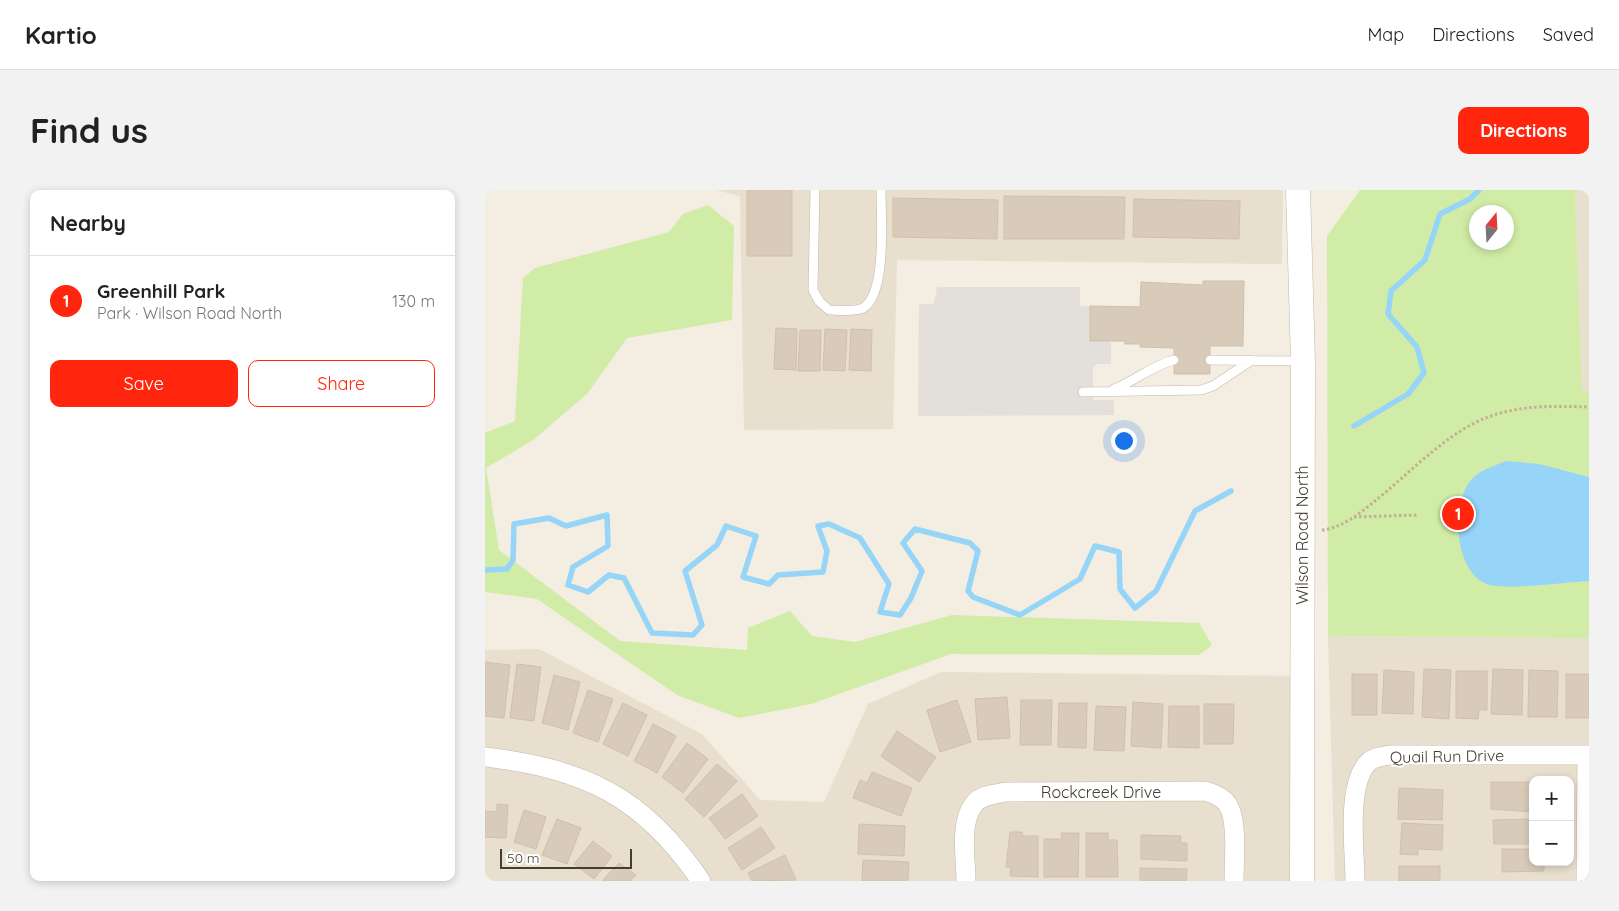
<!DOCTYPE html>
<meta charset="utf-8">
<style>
:root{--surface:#fff;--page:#f2f2f2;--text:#222;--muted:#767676;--line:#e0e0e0;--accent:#ff260d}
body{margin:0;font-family:Quicksand,sans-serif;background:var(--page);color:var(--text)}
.controls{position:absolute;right:15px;bottom:15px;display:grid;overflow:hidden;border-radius:10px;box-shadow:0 2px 8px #0003}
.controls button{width:45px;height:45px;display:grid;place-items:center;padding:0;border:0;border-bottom:1px solid var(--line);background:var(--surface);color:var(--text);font:25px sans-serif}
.compass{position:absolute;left:984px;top:15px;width:45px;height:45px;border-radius:50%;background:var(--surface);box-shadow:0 2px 8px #0003;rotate:18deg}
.scale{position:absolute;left:15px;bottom:12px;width:132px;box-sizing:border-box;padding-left:5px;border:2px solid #453d32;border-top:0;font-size:14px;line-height:18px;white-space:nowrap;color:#453d32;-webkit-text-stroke:4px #fff;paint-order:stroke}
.you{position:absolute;left:638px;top:250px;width:18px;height:18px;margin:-12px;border:4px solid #fff;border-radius:50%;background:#1a73e8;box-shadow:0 0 0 8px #1a73e833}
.badge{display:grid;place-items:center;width:32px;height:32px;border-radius:50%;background:var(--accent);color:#fff;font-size:16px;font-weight:700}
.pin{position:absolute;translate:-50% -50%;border:2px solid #fff;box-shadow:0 1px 5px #0006}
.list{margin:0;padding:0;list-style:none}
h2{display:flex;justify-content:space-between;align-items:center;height:65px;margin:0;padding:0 20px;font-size:21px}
h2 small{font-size:16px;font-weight:400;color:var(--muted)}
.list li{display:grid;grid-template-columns:32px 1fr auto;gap:15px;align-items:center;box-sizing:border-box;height:90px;padding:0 20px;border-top:1px solid var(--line)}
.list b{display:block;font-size:19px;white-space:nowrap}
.list p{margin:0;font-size:16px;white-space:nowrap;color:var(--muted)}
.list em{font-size:16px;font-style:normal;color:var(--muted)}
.actions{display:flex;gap:10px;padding:15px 20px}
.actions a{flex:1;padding:11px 0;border:1px solid var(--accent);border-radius:10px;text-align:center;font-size:18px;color:var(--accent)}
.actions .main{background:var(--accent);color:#fff}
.map{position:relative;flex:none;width:1104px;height:691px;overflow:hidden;border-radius:10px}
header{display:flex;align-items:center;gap:30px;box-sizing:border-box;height:70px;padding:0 25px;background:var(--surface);border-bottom:1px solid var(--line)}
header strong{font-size:24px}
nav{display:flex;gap:28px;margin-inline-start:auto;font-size:18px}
.intro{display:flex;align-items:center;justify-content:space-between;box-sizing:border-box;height:120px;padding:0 30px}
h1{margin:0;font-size:35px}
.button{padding:12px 22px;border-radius:10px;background:var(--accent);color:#fff;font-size:18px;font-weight:700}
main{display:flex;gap:30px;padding:0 30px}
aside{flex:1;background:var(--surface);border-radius:10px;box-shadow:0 2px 8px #0003}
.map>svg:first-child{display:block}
.residential{fill:#e8dfcf;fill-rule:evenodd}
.green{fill:#d0eca6;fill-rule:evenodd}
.parking{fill:#e3dfdb}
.water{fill:#96d4f8}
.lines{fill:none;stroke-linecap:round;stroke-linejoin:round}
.stream{stroke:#96d4f8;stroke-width:5.5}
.building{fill:#d9cbb9;stroke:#d1c0a9}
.service-casing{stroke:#c2b7a7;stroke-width:10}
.minor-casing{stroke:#c2b7a7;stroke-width:20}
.tertiary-casing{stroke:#c2b7a7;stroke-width:25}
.path{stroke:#c3b093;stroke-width:3;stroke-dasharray:2.5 2.5;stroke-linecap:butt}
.service{stroke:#fff;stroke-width:9}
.minor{stroke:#fff;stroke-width:19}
.tertiary{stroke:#fff;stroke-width:24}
.labels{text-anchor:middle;stroke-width:4;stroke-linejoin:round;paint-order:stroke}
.street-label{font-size:16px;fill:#453d32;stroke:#fff}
</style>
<header>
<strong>Kartio</strong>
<nav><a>Map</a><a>Directions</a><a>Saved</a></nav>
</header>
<div class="intro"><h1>Find us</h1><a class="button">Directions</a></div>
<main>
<aside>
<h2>Nearby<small></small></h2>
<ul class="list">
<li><span class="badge">1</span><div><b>Greenhill Park</b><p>Park · Wilson Road North</p></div><em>130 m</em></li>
</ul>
<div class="actions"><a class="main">Save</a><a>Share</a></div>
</aside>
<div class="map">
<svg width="1104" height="691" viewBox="0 0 1104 691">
<rect width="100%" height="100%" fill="#f3ede2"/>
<path class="residential" d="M 231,0 L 798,0 L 797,74 L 412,70 L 408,239 L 259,240 L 255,6 Z
M 1090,0 L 1104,0 L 1104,201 L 1097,200 Z
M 843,446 L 1104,448 L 1104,691 L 850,691 ZM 1048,590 L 1085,590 L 1085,672 L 1048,672 Z
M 54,459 L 217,544 L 275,610 L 339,612 L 383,514 L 456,482 L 816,486 L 823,691 L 0,691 L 0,460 Z"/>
<path class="green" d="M 875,0 L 1090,0 L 1097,200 L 1104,201 L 1104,448 L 843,446 L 842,46 ZM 992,22 L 1022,22 L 1022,52 L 992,52 Z
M 223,15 L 249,36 L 247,130 L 142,148 L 102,204 L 48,250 L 1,278 L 14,360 L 135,451 L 262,460 L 263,438 L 305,421 L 327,446 L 370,452 L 467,425 L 714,433 L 727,455 L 714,465 L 466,464 L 326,514 L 254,528 L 192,505 L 52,409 L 0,402 L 0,243 L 30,231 L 38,88 L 50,78 L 184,42 L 198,24 Z"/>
<path class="parking" d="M 452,97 L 595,97 L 595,116 L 605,116 L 626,151 L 626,174 L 611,174 L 608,178 L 608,210 L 629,210 L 629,225 L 433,226 L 434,114 L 449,114 Z"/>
<path class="water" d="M 1021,271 L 1054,274 L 1104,287 L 1104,391 C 1080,392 1026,400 1005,395 C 968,386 964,308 990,286 C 998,279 1012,275 1021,271 Z"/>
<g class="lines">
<path class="stream" d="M 869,236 L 923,204 L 939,183 L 932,157 L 903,124 L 906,101 L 940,70 L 955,24 L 985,9 L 994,0
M 0,380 L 22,379 L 28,370 L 29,334 L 64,328 L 81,336 L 122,325 L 123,356 L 88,377 L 83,395 L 103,402 L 124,385 L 139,388 L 167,443 L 208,445 L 217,435 L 200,381 L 232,355 L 241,336 L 271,346 L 258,387 L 284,394 L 293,385 L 338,382 L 342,361 L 333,336 L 344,334 L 375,348 L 404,394 L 395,422 L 415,425 L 426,408 L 437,381 L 418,353 L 430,339 L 485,353 L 493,361 L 483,401 L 488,407 L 535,425 L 595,389 L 610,356 L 634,362 L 635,399 L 650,418 L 671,401 L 710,321 L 746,301"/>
</g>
<path class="building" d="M 262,0 L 307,0 L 307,66 L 262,66 Z
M 519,6 L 640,7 L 639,49 L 519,49 Z
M 408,8 L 513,10 L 512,49 L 408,47 Z
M 649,9 L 755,11 L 754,49 L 648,47 Z
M 718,91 L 759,91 L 758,156 L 725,156 L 725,184 L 689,184 L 689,158 L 655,157 L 656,154 L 640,154 L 640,151 L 605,151 L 605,116 L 655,117 L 656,92 L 718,95 Z
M 291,138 L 312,139 L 311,180 L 289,179 Z
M 340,139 L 362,140 L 360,181 L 338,180 Z
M 366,139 L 387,140 L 386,181 L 364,180 Z
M 315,140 L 336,140 L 335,181 L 313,181 Z
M 0,472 L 25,475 L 19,528 L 0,526 Z
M 32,474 L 56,477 L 49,531 L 25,528 Z
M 939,479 L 966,480 L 964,529 L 937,527 Z
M 1008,479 L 1038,480 L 1037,525 L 1006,524 Z
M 899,480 L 929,482 L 928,524 L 897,523 Z
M 1044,480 L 1073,481 L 1072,527 L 1043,527 Z
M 971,481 L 1002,481 L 1002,520 L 994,520 L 993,529 L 971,528 Z
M 867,484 L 892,484 L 892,525 L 867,525 Z
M 1081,484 L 1104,484 L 1104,528 L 1081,528 Z
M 69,485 L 95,492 L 83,540 L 57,533 Z
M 103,500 L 128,509 L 113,552 L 88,543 Z
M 522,507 L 525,548 L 493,550 L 490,509 Z
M 472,510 L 486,552 L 455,562 L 442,520 Z
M 536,510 L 567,510 L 566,555 L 535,555 Z
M 648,512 L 678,514 L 676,558 L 646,556 Z
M 138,513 L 162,525 L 143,566 L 118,554 Z
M 574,513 L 602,513 L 601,558 L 573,557 Z
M 719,514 L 749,514 L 748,554 L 719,554 Z
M 611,516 L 641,517 L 639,561 L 609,560 Z
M 684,516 L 714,516 L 714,558 L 683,557 Z
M 168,534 L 191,546 L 172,583 L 149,571 Z
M 412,541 L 451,567 L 434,592 L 396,566 Z
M 202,553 L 223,569 L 198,603 L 177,587 Z
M 232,574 L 252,591 L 219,627 L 200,609 Z
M 387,582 L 427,598 L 416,626 L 368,608 L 375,590 L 382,593 Z
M 1046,590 L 1060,590 L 1048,590 L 1048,622 L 1006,619 L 1006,592 L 1046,592 Z
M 914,598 L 958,600 L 957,630 L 913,629 Z
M 257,604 L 273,626 L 240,649 L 224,628 Z
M 12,614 L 23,615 L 21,648 L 0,647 L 0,621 L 12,622 Z
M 39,620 L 61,627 L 51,659 L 29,652 Z
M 72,629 L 96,638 L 82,674 L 57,665 Z
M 1048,629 L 1048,654 L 1009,654 L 1008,630 Z
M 917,633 L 958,635 L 957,660 L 933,659 L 933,665 L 915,664 Z
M 374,634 L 420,636 L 419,666 L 373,664 Z
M 276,637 L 290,658 L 257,680 L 243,658 Z
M 525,642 L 537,642 L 537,646 L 553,646 L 553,687 L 525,686 L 526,677 L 521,677 Z
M 576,643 L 594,643 L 593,687 L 559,687 L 559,649 L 577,649 Z
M 601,643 L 623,643 L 623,650 L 632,650 L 633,687 L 601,687 Z
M 656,645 L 696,646 L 695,653 L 702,653 L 702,671 L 656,669 Z
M 108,651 L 127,666 L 109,689 L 89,674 Z
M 1017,659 L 1048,659 L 1048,672 L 1059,672 L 1059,681 L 1017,682 Z
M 300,665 L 311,690 L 267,691 L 263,683 Z
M 378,670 L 424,672 L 423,691 L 377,691 Z
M 134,673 L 151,685 L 145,691 L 117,691 Z
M 914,676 L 955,676 L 955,691 L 914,691 Z
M 655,678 L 702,679 L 701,691 L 655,691 Z"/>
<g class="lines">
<defs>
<path id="service" d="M 330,0 L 328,100 L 334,111 L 344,120 C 353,120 370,122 378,118 C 402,104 396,27 396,0
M 725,170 L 817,171
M 629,199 C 650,191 668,175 689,170
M 598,202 L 716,200 L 728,196 L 767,170"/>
<path id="minor" d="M 0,567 C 100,579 158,606 216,691
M 481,691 C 481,668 474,633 489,614 C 496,605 510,604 521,602 L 720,601 C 729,604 738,607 743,615 C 753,631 749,672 749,691
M 870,691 C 870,660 860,590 886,570 C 891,567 899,566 905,565 L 1104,565
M 1101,691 L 1102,565"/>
<path id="tertiary" d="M 813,0 L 818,171 L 817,691"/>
</defs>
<use href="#service" class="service-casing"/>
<use href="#minor" class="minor-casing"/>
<use href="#tertiary" class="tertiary-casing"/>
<path class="path" d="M 869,327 L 933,325
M 837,340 C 857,338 875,323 890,311 C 924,284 964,240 1006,226 C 1037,215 1071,216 1104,217"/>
<use href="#service" class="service"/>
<use href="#minor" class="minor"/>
<use href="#tertiary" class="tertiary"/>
</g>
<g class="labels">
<g class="street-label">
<text transform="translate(817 345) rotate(-90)" y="6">Wilson Road North</text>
<text transform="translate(962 566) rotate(-1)" y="6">Quail Run Drive</text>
<text x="616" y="608">Rockcreek Drive</text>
</g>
</g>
</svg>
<div class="controls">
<button>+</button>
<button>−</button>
</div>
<svg class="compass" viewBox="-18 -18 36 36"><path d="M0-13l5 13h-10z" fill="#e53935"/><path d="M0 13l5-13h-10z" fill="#767676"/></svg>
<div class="scale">50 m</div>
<div class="you"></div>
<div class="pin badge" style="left:973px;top:324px">1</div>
</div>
</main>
